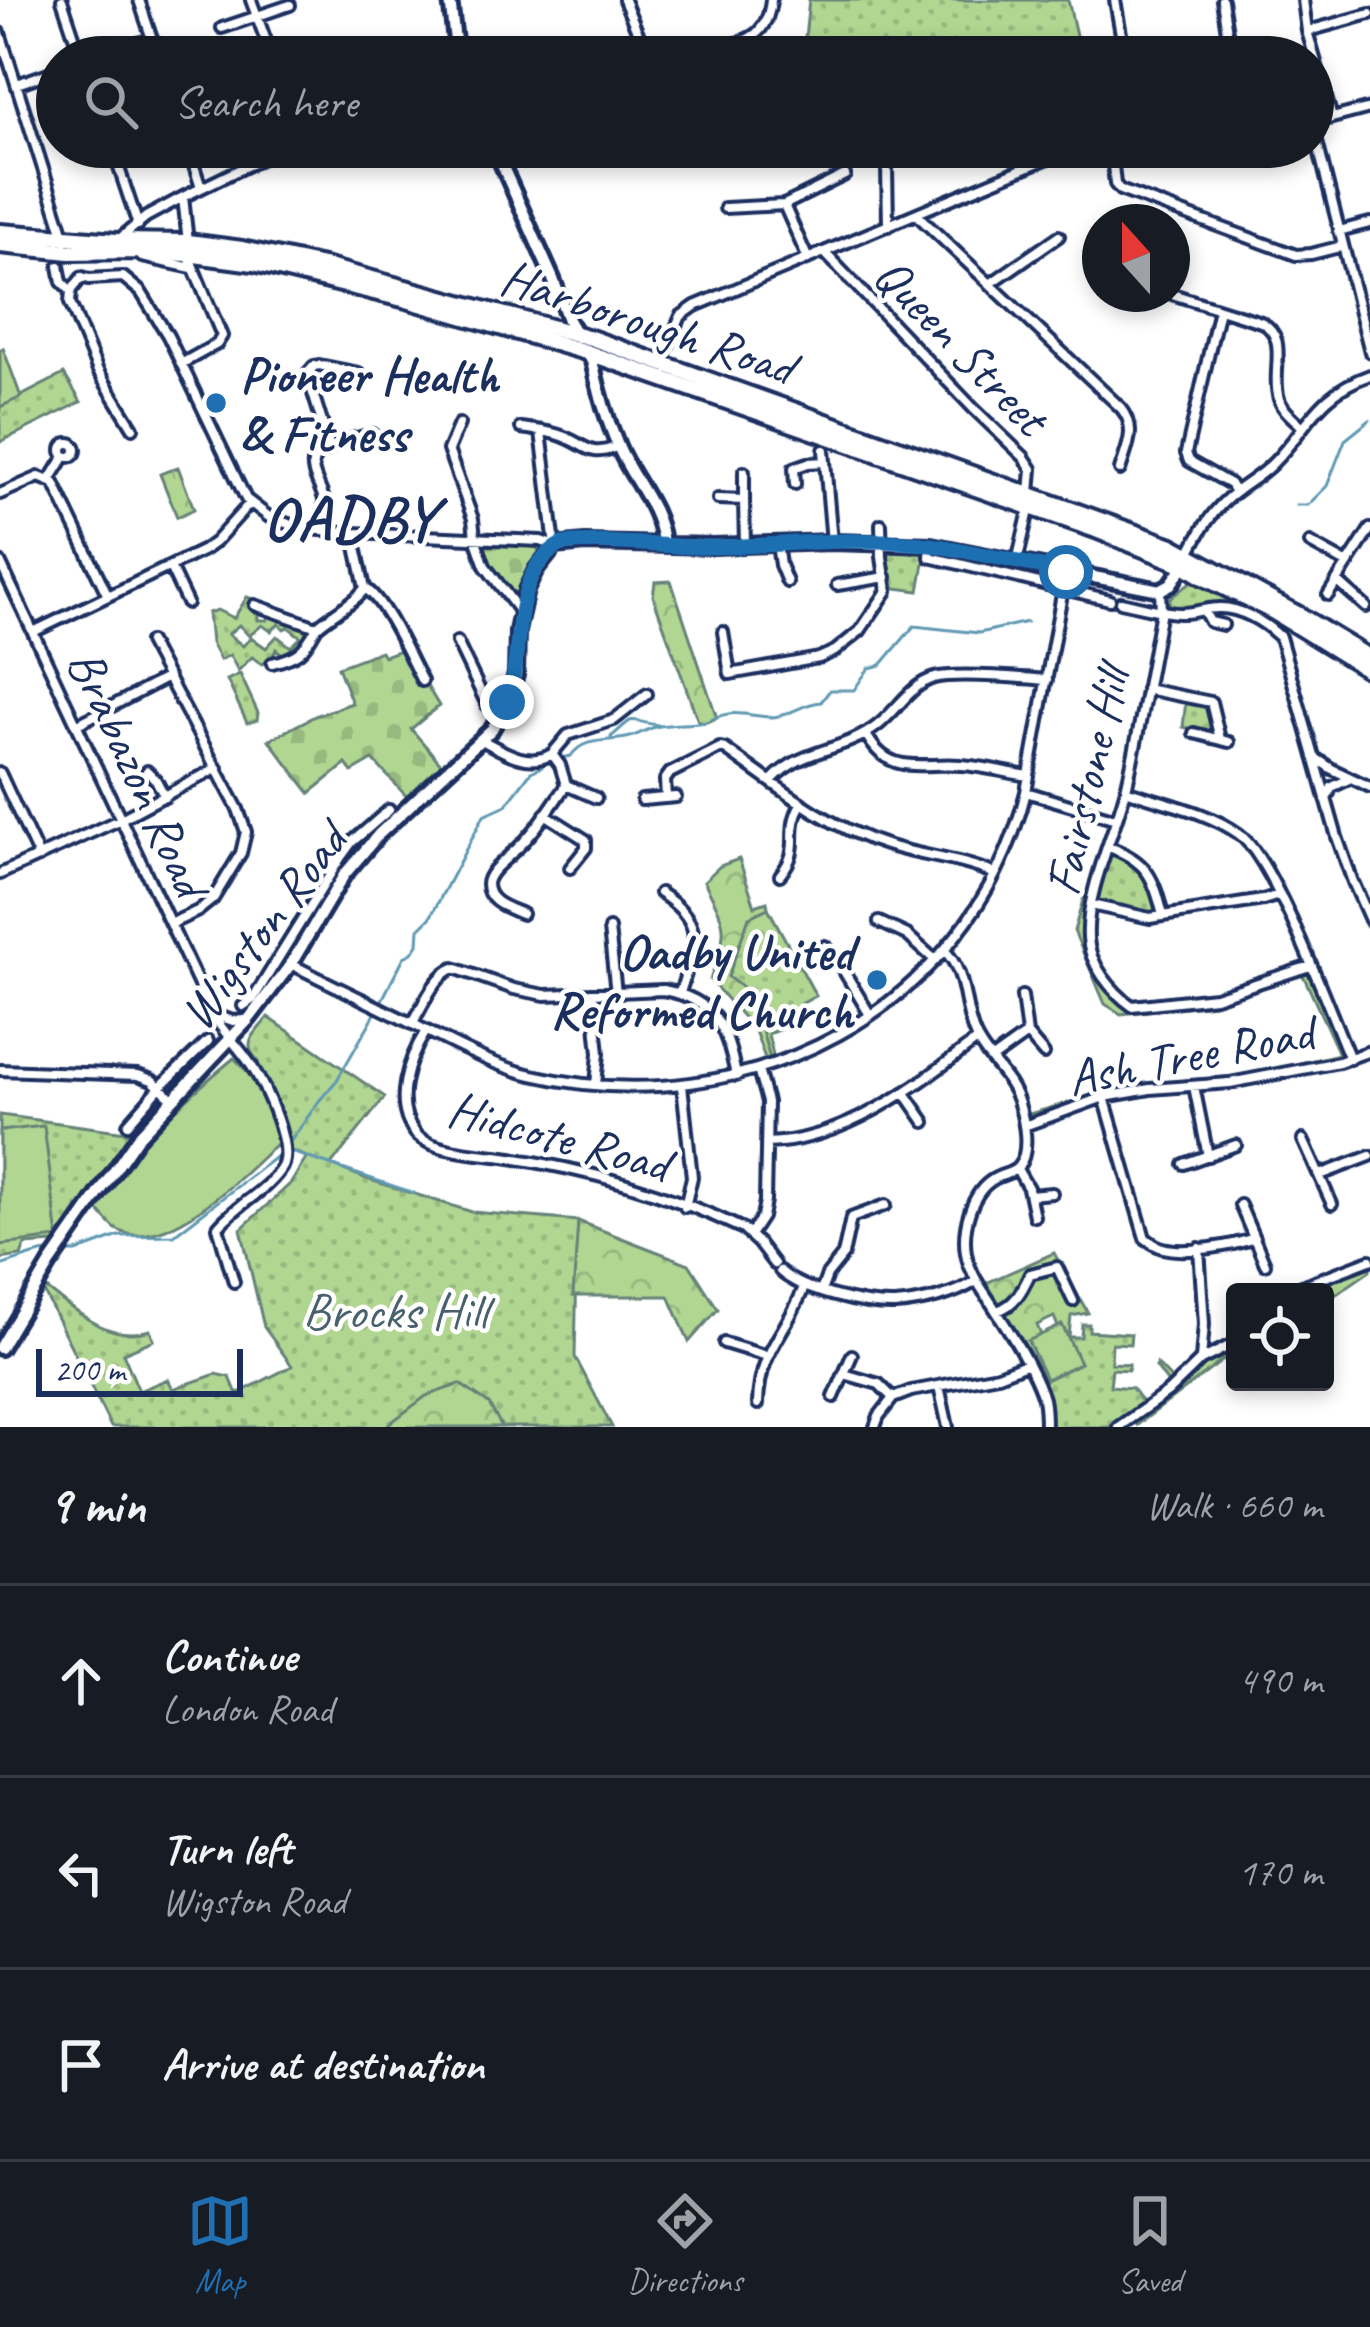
<!DOCTYPE html>
<meta charset="utf-8">
<style>
:root{--surface:#171b24;--page:#20242c;--text:#f1f3f6;--muted:#9ea1a6;--line:#363941;--accent:#1f6fb2}
body{margin:0;font-family:Caveat,sans-serif;background:var(--page);color:var(--text)}
.controls{position:absolute;right:36px;bottom:36px;display:grid;overflow:hidden;border-radius:12px;box-shadow:0 6px 18px #0003}
.controls button{width:108px;height:108px;display:grid;place-items:center;padding:0;border:0;border-bottom:3px solid var(--line);background:var(--surface);color:var(--text);font:60px sans-serif}
.compass{position:absolute;left:1082px;top:204px;width:108px;height:108px;border-radius:50%;background:var(--surface);box-shadow:0 6px 18px #0003;rotate:339deg}
.scale{position:absolute;left:36px;bottom:30px;width:207px;box-sizing:border-box;padding-left:12px;border:6px solid #1b2f5e;border-top:0;font-size:33px;line-height:42px;white-space:nowrap;color:#1b2f5e;-webkit-text-stroke:9px #fff;paint-order:stroke}
.stop{position:absolute;width:36px;height:36px;margin:-27px;border:9px solid #1f6fb2;border-radius:50%;background:#fff}
.stop.end{background:#1f6fb2;border-color:#fff;box-shadow:0 3px 12px #0008}
.list{margin:0;padding:0;list-style:none}
h2{display:flex;justify-content:space-between;align-items:center;height:156px;margin:0;padding:0 48px;font-size:51px}
h2 small{font-size:39px;font-weight:400;color:var(--muted)}
.list li{display:grid;grid-template-columns:78px 1fr auto;gap:36px;align-items:center;box-sizing:border-box;height:192px;padding:0 48px;border-top:3px solid var(--line)}
.list b{display:block;font-size:45px;white-space:nowrap}
.list p{margin:0;font-size:39px;white-space:nowrap;color:var(--muted)}
.list em{font-size:39px;font-style:normal;color:var(--muted)}
.icon{flex:none;width:66px;height:66px;fill:none;stroke:currentColor;stroke-width:2;stroke-linecap:round;stroke-linejoin:round}
.map{position:relative;flex:none;width:1370px;height:1427px;overflow:hidden}
.search{position:absolute;background:var(--surface);box-shadow:0 6px 18px #0003;left:36px;right:36px;top:36px;height:132px;display:flex;align-items:center;gap:30px;box-sizing:border-box;padding:0 42px;border-radius:66px;color:var(--muted);font-size:45px}
.sheet{height:732px;background:var(--surface)}
nav{display:flex;justify-content:space-around;align-items:center;box-sizing:border-box;height:168px;border-top:3px solid var(--line);background:var(--surface);font-size:33px;color:var(--muted)}
nav a{display:grid;justify-items:center;gap:6px}
nav .on{color:var(--accent)}
.map>svg:first-child{display:block}
.green{fill:url(#green-dots);stroke:#668278;stroke-width:3;fill-rule:evenodd}
.forest{fill:url(#forest-crowns);stroke:#668278;stroke-width:3}
.cemetery{fill:url(#cemetery-stones);stroke:#668278;stroke-width:3}
.pitch{fill:#b0d691;stroke:#668278;stroke-width:3}
.lines{fill:none;stroke-linecap:round;stroke-linejoin:round}
.stream{stroke:#6199b3;stroke-width:3}
.minor-casing{stroke:#1b2f5e;stroke-width:16}
.secondary-casing{stroke:#1b2f5e;stroke-width:20}
.trunk-casing{stroke:#1b2f5e;stroke-width:22}
.minor{stroke:#fff;stroke-width:8}
.secondary{stroke:#fff;stroke-width:10}
.trunk{stroke:#fff;stroke-width:14}
.route{stroke:#1f6fb2;stroke-width:15}
.poi-dot{fill:#1f6fb2;stroke:#fff;stroke-width:4.5}
.labels{text-anchor:middle;stroke-width:9;stroke-linejoin:round;paint-order:stroke}
.street-label{font-size:51px;fill:#1b2f5e;stroke:#fff}
.poi-label{font-size:51px;font-weight:bold;fill:#1b2f5e;stroke:#fff;text-anchor:start}
.park-label{font-size:51px;fill:#48616d;stroke:#fff}
.district-label{font-size:63px;font-weight:bold;letter-spacing:3px;fill:#1b2f5e;stroke:#fff}
</style>
<div class="map">
<svg width="1370" height="1427" viewBox="0 0 1370 1427">
<defs>
<pattern id="green-dots" width="8" height="8" patternUnits="userSpaceOnUse" patternTransform="scale(3)"><rect width="8" height="8" fill="#b0d691"/><path d="M2 2h.1M6 6h.1" fill="none" stroke="#97b87f" stroke-width="1.8" stroke-linecap="round"/></pattern>
<pattern id="forest-crowns" width="20" height="18" patternUnits="userSpaceOnUse" patternTransform="scale(3)"><rect width="20" height="18" fill="#b0d691"/><path d="M2 6a3 3 0 1 1 6 0M12 15a3 3 0 1 1 6 0" fill="none" stroke="#97b87f"/></pattern>
<pattern id="cemetery-stones" width="16" height="16" patternUnits="userSpaceOnUse" patternTransform="scale(3)"><rect width="16" height="16" fill="#b0d691"/><path d="M2 7V4a2 2 0 0 1 4 0v3zM10 15v-3a2 2 0 0 1 4 0v3z" fill="#97b87f"/></pattern>
</defs>
<rect width="100%" height="100%" fill="#fff"/>
<filter id="ink" filterUnits="userSpaceOnUse"><feTurbulence type="fractalNoise" baseFrequency=".00833" numOctaves="2"/><feDisplacementMap in="SourceGraphic" scale="24" xChannelSelector="R" yChannelSelector="G"/><feConvolveMatrix kernelMatrix="1 2 1 2 8 2 1 2 1" color-interpolation-filters="sRGB"/></filter>
<g filter="url(#ink)">
<path class="green" d="M 809,0 L 1068,0 L 1081,57 L 803,57 Z
M 859,147 L 937,147 L 880,168 L 880,154 Z
M 64,374 L 81,402 L 0,442 L 0,407 Z
M 894,550 L 926,552 L 919,591 L 895,588 L 886,559 Z
M 1193,580 L 1267,614 L 1263,619 C 1220,592 1214,609 1170,608 L 1169,599 Z
M 247,597 L 253,599 L 251,608 L 258,614 L 258,620 L 267,620 L 269,614 L 306,626 L 304,647 L 283,655 L 276,649 L 271,660 L 262,664 L 252,657 L 238,671 L 230,655 L 220,660 L 211,643 L 208,613 L 217,610 L 234,618 ZM 279,624 L 284,629 L 288,627 L 301,637 L 291,647 L 277,636 L 266,648 L 251,637 L 243,646 L 228,634 L 239,625 L 249,636 L 262,625 L 271,631 Z
M 240,674 L 258,713 L 257,720 L 247,723 L 227,680 Z
M 1186,700 L 1206,704 L 1215,728 L 1212,733 L 1183,727 Z
M 1110,818 L 1116,819 L 1109,847 L 1142,864 L 1163,916 L 1150,918 L 1092,905 C 1085,963 1095,965 1133,1006 L 1215,997 L 1310,966 L 1350,1059 L 1306,1069 L 1104,1097 L 1024,1126 L 1026,1115 L 1109,1091 L 1149,1083 L 1226,1077 L 1271,1070 L 1339,1054 L 1303,975 L 1214,1004 L 1121,1014 L 1105,1004 L 1074,931 L 1083,900 L 1091,891 L 1103,856 Z
M 768,908 L 816,996 L 801,1004 L 808,1018 L 768,1034 L 774,1059 L 770,1060 L 752,996 L 727,977 L 749,917 Z
M 268,1017 L 385,1097 L 331,1165 L 370,1180 L 472,1212 L 578,1221 L 575,1357 L 612,1427 L 111,1427 L 40,1284 C 73,1308 107,1344 150,1330 L 154,1340 L 123,1353 L 139,1391 L 168,1379 L 173,1389 L 216,1374 L 230,1377 L 237,1394 L 292,1366 L 264,1327 L 241,1229 L 291,1183 L 307,1157 L 291,1151 L 285,1122 L 259,1068 C 256,1051 261,1067 252,1053 C 244,1040 261,1028 268,1017 Z
M 0,1115 L 133,1133 L 54,1243 L 25,1245 L 21,1256 L 0,1259 Z
M 1082,1324 L 1089,1324 L 1089,1331 L 1131,1334 L 1130,1344 L 1112,1343 L 1111,1363 L 1129,1364 L 1128,1370 L 1112,1369 L 1110,1386 L 1132,1388 L 1143,1404 L 1166,1388 L 1167,1382 L 1156,1367 L 1157,1364 L 1177,1385 L 1189,1369 L 1235,1343 L 1235,1351 L 1137,1425 L 1132,1418 L 1118,1427 L 1045,1427 L 1043,1399 L 1036,1385 L 1080,1363 L 1068,1337 L 1081,1337 Z"/>
<path class="forest" d="M 178,467 L 194,509 L 177,517 L 160,474 Z
M 671,581 L 717,718 L 704,723 L 698,721 L 653,596 L 655,582 Z
M 739,859 L 755,906 L 767,902 L 768,908 L 749,917 L 728,977 L 752,995 L 770,1059 L 766,1061 L 755,1031 L 710,980 C 728,929 729,929 704,881 L 720,866 Z
M 578,1221 L 689,1264 L 718,1309 L 689,1342 L 669,1296 L 573,1296 Z
M 1054,1253 L 1088,1313 L 1071,1316 L 1069,1337 L 1062,1325 L 1058,1327 L 1054,1317 L 1037,1325 L 1041,1335 L 1028,1341 L 1046,1379 L 1036,1385 L 982,1285 Z
M 1370,1266 L 1370,1271 L 1325,1302 L 1325,1292 L 1313,1292 L 1312,1289 Z
M 460,1384 L 489,1404 L 502,1427 L 385,1427 L 426,1396 Z"/>
<path class="cemetery" d="M 536,544 L 539,552 L 516,593 C 493,585 488,566 483,545 Z
M 400,650 L 419,683 L 424,681 L 439,706 L 411,729 L 442,765 L 407,797 L 373,760 L 352,772 L 346,764 L 310,793 L 269,740 L 315,716 L 352,703 L 338,667 L 381,651 L 384,656 Z"/>
<path class="pitch" d="M 3,348 L 21,397 L 0,407 L 0,350 Z
M 234,1058 C 256,1078 272,1113 278,1142 C 246,1173 164,1258 116,1229 C 109,1224 102,1214 96,1208 C 133,1148 180,1102 234,1058 Z
M 44,1126 L 58,1238 L 0,1245 L 0,1131 Z
M 1062,1325 L 1080,1363 L 1046,1379 L 1028,1341 Z"/>
<g class="lines">
<path class="stream" d="M 1296,505 L 1308,505 L 1327,486 L 1345,440 L 1370,420
M 712,719 C 736,708 748,717 773,717 C 790,716 803,703 821,702 L 830,690 L 854,690 L 869,668 L 881,665 L 914,626 L 979,633 L 1027,622
M 611,737 C 638,714 623,720 658,725
M 562,758 L 571,756 C 584,737 606,742 626,738 C 637,736 645,730 655,727 C 670,723 689,725 705,722
M 381,1002 L 404,957 L 412,953 L 418,944 L 419,929 L 430,918 L 484,815 L 506,805 L 531,772 L 542,767
M 288,1145 L 319,1101 L 337,1080 L 376,1012
M 285,1150 L 414,1193
M 64,1252 L 76,1252 L 119,1236 L 174,1235 L 277,1156
M 0,1266 C 14,1262 37,1252 49,1252"/>
<defs>
<path id="minor" d="M 62,0 L 81,57
M 139,0 L 158,57
M 251,0 L 272,57
M 624,0 L 648,57
M 1115,0 L 1125,57
M 1222,0 L 1231,57
M 1303,0 L 1307,31 L 1332,118
M 222,28 L 290,5
M 1308,31 L 1370,14
M 0,33 L 64,235
M 735,44 L 737,57
M 99,57 L 152,38
M 694,57 C 730,39 766,50 771,0
M 1147,57 L 1229,44
M 17,84 L 57,70
M 1313,123 L 1370,108
M 1313,126 L 1370,352
M 112,147 L 138,225
M 188,147 L 201,188
M 1111,147 L 1115,184 L 1120,190 L 1296,255 L 1311,254 L 1343,246
M 887,166 L 888,226
M 183,197 L 188,242
M 784,205 L 808,259
M 725,208 L 784,205 L 845,175
M 916,214 L 1121,408 C 1138,428 1127,447 1120,470
M 1339,231 L 1370,223
M 118,240 L 146,217 L 183,197 L 285,147
M 824,252 L 973,408 L 1024,457 L 1032,469 L 1030,493
M 142,257 L 192,268
M 59,266 L 62,282 L 71,291
M 82,277 L 89,279 L 123,277 L 141,292 L 168,336 L 246,499 L 269,517 L 300,528 L 353,533 L 541,541 L 555,546 L 541,432
M 82,277 L 71,291 L 70,303 L 98,371 L 133,428
M 990,284 L 1059,236
M 1172,294 L 1261,322 C 1289,337 1272,368 1278,395 C 1280,408 1292,417 1302,426
M 1219,309 L 1186,453 L 1189,461 L 1230,484 L 1235,492
M 661,362 L 681,316 L 695,306 L 1046,159 L 1096,147
M 181,364 L 217,344 L 222,336 L 189,257
M 459,424 L 448,450 L 473,519 L 475,538 L 485,566 L 520,612
M 521,428 C 534,430 549,431 562,436 C 587,445 589,459 618,446
M62 450a7 7 0 1 1 14 0a7 7 0 1 1-14 0Z
M 330,448 L 307,374 L 314,366 L 319,365 L 359,373
M 824,450 L 832,542
M 744,472 L 744,500
M 50,480 L 65,456
M 795,484 L 794,468 L 808,463 L 825,462
M 0,494 L 39,477 L 54,483 L 108,596
M 718,499 L 744,500 L 745,545
M 323,530 C 324,520 325,510 324,500 C 322,489 311,474 313,463 C 316,447 358,437 373,434
M 353,533 L 365,588 C 386,602 409,657 422,681
M 1310,543 L 1348,564
M 777,544 L 780,565 L 787,582
M 931,546 L 930,557 L 1110,600
M 1187,558 C 1200,531 1213,508 1237,491 C 1250,481 1263,474 1274,462 C 1309,426 1318,393 1370,375
M 0,562 L 212,1013 C 223,1033 239,1046 251,1065 C 264,1085 296,1150 280,1170 C 264,1193 235,1206 218,1227 L 234,1282
M 1017,562 L 1030,506
M 170,567 L 187,603
M 1337,581 L 1366,607
M 837,585 L 886,577
M 1160,590 L 1161,611 C 1150,669 1140,728 1127,785 C 1116,830 1085,893 1088,938 C 1089,964 1112,992 1132,1006 L 1215,997 L 1310,966
M 1328,595 L 1370,529
M 1121,602 C 1140,606 1159,612 1179,613 C 1193,614 1205,608 1218,608 C 1240,607 1264,622 1280,637 L 1337,837 L 1353,882 L 1370,920
M 255,605 L 317,627 C 331,614 356,602 365,588
M 1204,611 L 1210,622 L 1223,625
M 33,632 L 204,550 L 215,542 L 250,503
M 723,632 L 730,674 L 819,658 L 835,651 L 860,631 L 887,591 L 882,557 L 881,524
M 149,642 L 238,809 L 246,832 L 241,853 L 213,899 L 198,911 L 170,924
M 457,642 L 487,705 L 501,714
M 272,663 C 301,656 303,651 317,627
M 1146,689 L 1211,702 L 1220,739
M 76,725 L 168,677
M 1194,733 L 1229,742
M 866,734 C 888,777 921,762 961,765 C 983,766 1007,773 1029,776
M 482,740 C 504,752 528,768 552,754 L 560,765 L 566,785 C 550,808 533,836 511,854 C 503,862 488,872 487,884 C 487,903 509,908 522,914
M 552,754 L 568,735 L 614,720 L 647,694
M 1314,757 L 1332,769 L 1370,787
M 147,771 L 156,780 L 165,797
M 0,773 L 39,857
M 771,781 C 800,748 844,752 877,726 C 897,711 910,685 934,678 C 957,672 1022,678 1047,680
M 566,785 L 596,798
M 1126,790 C 1162,803 1207,811 1239,834 C 1274,859 1330,1012 1350,1059
M 1026,792 L 1116,819
M 666,798 L 665,780 L 670,773 L 720,748 L 725,749 C 776,785 825,826 886,845 C 923,857 958,858 995,874
M 1326,799 L 1332,787 L 1349,779
M 642,800 L 676,797
M 545,814 L 586,840 L 586,848 L 570,868
M 1109,847 C 1147,861 1154,877 1163,916
M 0,874 L 121,819 L 217,768
M 780,875 C 804,846 784,833 801,804
M 660,893 C 709,925 694,945 680,993
M 1091,905 L 1150,918 L 1263,900 L 1279,895
M 879,922 L 907,935 L 935,960
M 609,929 L 616,993
M 825,946 L 839,963 L 870,1015
M 944,950 C 968,973 962,1006 975,1035 C 986,1060 1011,1076 1019,1104 C 1024,1120 1031,1152 1018,1167 C 1012,1174 1002,1174 994,1179 C 971,1192 962,1228 966,1253 C 970,1275 984,1291 995,1309 C 1010,1332 1036,1374 1043,1399 C 1045,1408 1045,1418 1045,1427
M 291,964 C 334,986 379,1007 423,1029 C 457,1046 494,1066 532,1075 C 746,1125 971,1012 1026,792 L 1066,572
M 593,995 L 599,1053 L 596,1085
M 1022,996 L 1027,1034
M 243,1006 L 253,999 L 341,857 L 352,842 L 389,810
M 213,1014 L 233,1021 L 245,1020
M 412,1024 C 423,1006 434,976 454,968 L 514,989 L 545,995 L 663,990 C 715,999 727,1028 736,1076
M 426,1031 C 409,1058 391,1105 416,1134 C 432,1152 481,1154 504,1157 C 587,1169 668,1193 743,1229 L 758,1243 L 774,1264
M 992,1059 L 1027,1034 L 1044,1054
M 0,1070 L 138,1075 L 152,1080 L 172,1098
M 682,1085 L 692,1177 L 685,1207
M 1194,1086 L 1208,1156
M 905,1093 L 925,1122
M 1104,1097 L 1145,1238 C 1151,1242 1157,1247 1163,1248 C 1186,1254 1233,1246 1254,1238
M 128,1124 L 160,1087 L 208,1041
M 1024,1126 L 1104,1097 L 1150,1089 L 1230,1083 L 1339,1062 L 1370,1051
M 1303,1140 L 1332,1204
M 766,1143 C 843,1142 918,1085 977,1040
M 1184,1164 L 1236,1145
M 1017,1169 L 1028,1188 L 1034,1216
M 1320,1175 L 1370,1156
M 1030,1195 L 1052,1193
M 1240,1205 L 1265,1264
M 750,1235 L 762,1217 L 765,1201 L 767,1102 L 758,1070
M 1199,1248 L 1204,1324 L 1201,1359
M 780,1271 C 801,1291 865,1306 895,1305 C 921,1303 955,1295 976,1281
M 821,1291 L 827,1275 L 843,1255 L 851,1218 L 886,1205
M 1294,1292 L 1302,1286 L 1370,1260
M 997,1311 C 1015,1305 1022,1291 1030,1274 L 1057,1267 L 1073,1301
M 724,1343 L 767,1356
M 844,1374 L 879,1384 L 893,1398
M 939,1386 L 948,1427
M 834,1397 L 852,1355
M 758,1404 C 759,1350 787,1333 804,1287
M 875,1427 L 879,1416 L 893,1398 L 911,1391 L 998,1375 L 1026,1364
M 1118,1427 L 1168,1392 L 1201,1360 L 1235,1343"/>
<path id="secondary" d="M 450,0 L 457,57
M 494,147 L 553,279 L 568,320 L 578,337
M 587,353 L 592,361 C 598,389 607,420 618,446 C 632,480 659,505 663,543
M 0,1348 L 50,1264 L 137,1138 L 249,1019 L 291,964 L 344,875 L 379,834 L 492,729 L 507,702 L 516,675 L 517,631 L 526,590 L 536,570 L 555,546 L 585,543 L 714,546 L 832,542 L 931,545 L 1160,590 L 1171,584 L 1184,565"/>
<path id="trunk" d="M 0,232 L 117,241 L 188,242 L 242,249 L 328,267 L 591,338 L 1170,545 L 1299,615 L 1370,658
M 0,245 L 70,252 L 132,251 L 187,254 L 254,263 L 407,300 L 586,352 L 1096,530 L 1184,565 L 1203,577 L 1274,612 L 1370,671"/>
</defs>
<use href="#minor" class="minor-casing"/>
<use href="#secondary" class="secondary-casing"/>
<use href="#trunk" class="trunk-casing"/>
<use href="#minor" class="minor"/>
<use href="#secondary" class="secondary"/>
<use href="#trunk" class="trunk"/>
</g>
</g>
<g class="lines" filter="url(#ink)">
<path class="route" d="M 507,702 C 525,654 507,572 562,544 C 611,539 660,547 709,547 C 783,546 857,535 931,545 C 976,552 1021,563 1066,572"/>
</g>
<g class="poi-dot">
<circle cx="216" cy="403" r="12"/>
<circle cx="877" cy="980" r="12"/>
</g>
<g class="labels">
<g class="street-label">
<text transform="translate(648 321) rotate(18)" y="18">Harborough Road</text>
<text transform="translate(962 345) rotate(46)" y="18">Queen Street</text>
<text transform="translate(139 772) rotate(65)" y="18">Brabazon Road</text>
<text transform="translate(1086 781) rotate(-77)" y="18">Fairstone Hill</text>
<text transform="translate(262 926) rotate(-53)" y="18">Wigston Road</text>
<text transform="translate(1190 1054) rotate(-11)" y="18">Ash Tree Road</text>
<text transform="translate(559 1135) rotate(15)" y="18">Hidcote Road</text>
</g>
<g class="poi-label">
<text x="240" y="392">Pioneer Health<tspan x="240" dy="59">&amp; Fitness</tspan></text>
<text x="853" y="969" text-anchor="end">Oadby United<tspan x="853" dy="59">Reformed Church</tspan></text>
</g>
<g class="park-label">
<text x="395" y="1328">Brocks Hill</text>
</g>
<g class="district-label">
<text x="351" y="539">OADBY</text>
</g>
</g>
</svg>
<div class="controls">
<button><svg class="icon" aria-label="locate" viewBox="0 0 24 24"><circle cx="12" cy="12" r="6"/><path d="M12 2v4M12 18v4M2 12h4M18 12h4"/></svg></button>
</div>
<svg class="compass" viewBox="-18 -18 36 36"><path d="M0-13l5 13h-10z" fill="#e53935"/><path d="M0 13l5-13h-10z" fill="#9ea1a6"/></svg>
<div class="scale">200 m</div>
<div class="stop" style="left:1066px;top:572px"></div>
<div class="stop end" style="left:507px;top:702px"></div>
<div class="search"><svg class="icon" aria-label="search" viewBox="0 0 24 24"><circle cx="10" cy="10" r="6"/><path d="M15 15l6 6"/></svg>Search here</div>
</div>
<section class="sheet">
<h2>9 min<small>Walk · 660 m</small></h2>
<ul class="list">
<li><svg class="icon" aria-label="ahead" viewBox="0 0 24 24"><path d="M12 20V5M6 11l6-6 6 6"/></svg><div><b>Continue</b><p>London Road</p></div><em>490 m</em></li>
<li><svg class="icon" aria-label="left" viewBox="0 0 24 24"><path d="M17 20v-9H6M10 6l-5 5 5 5"/></svg><div><b>Turn left</b><p>Wigston Road</p></div><em>170 m</em></li>
<li><svg class="icon" aria-label="arrive" viewBox="0 0 24 24"><path d="M6 21V4h12l-3 4 3 4H6"/></svg><div><b>Arrive at destination</b></div></li>
</ul>
</section>
<nav>
<a class="on"><svg class="icon" aria-label="map" viewBox="0 0 24 24"><path d="M3 6l6-2 6 2 6-2v14l-6 2-6-2-6 2zM9 4v14M15 6v14"/></svg>Map</a>
<a><svg class="icon" aria-label="directions" viewBox="0 0 24 24"><path d="M12 3l9 9-9 9-9-9zM9 14v-3h6M13 9l2 2-2 2"/></svg>Directions</a>
<a><svg class="icon" aria-label="saved" viewBox="0 0 24 24"><path d="M7 4h10v16l-5-4-5 4z"/></svg>Saved</a>
</nav>
